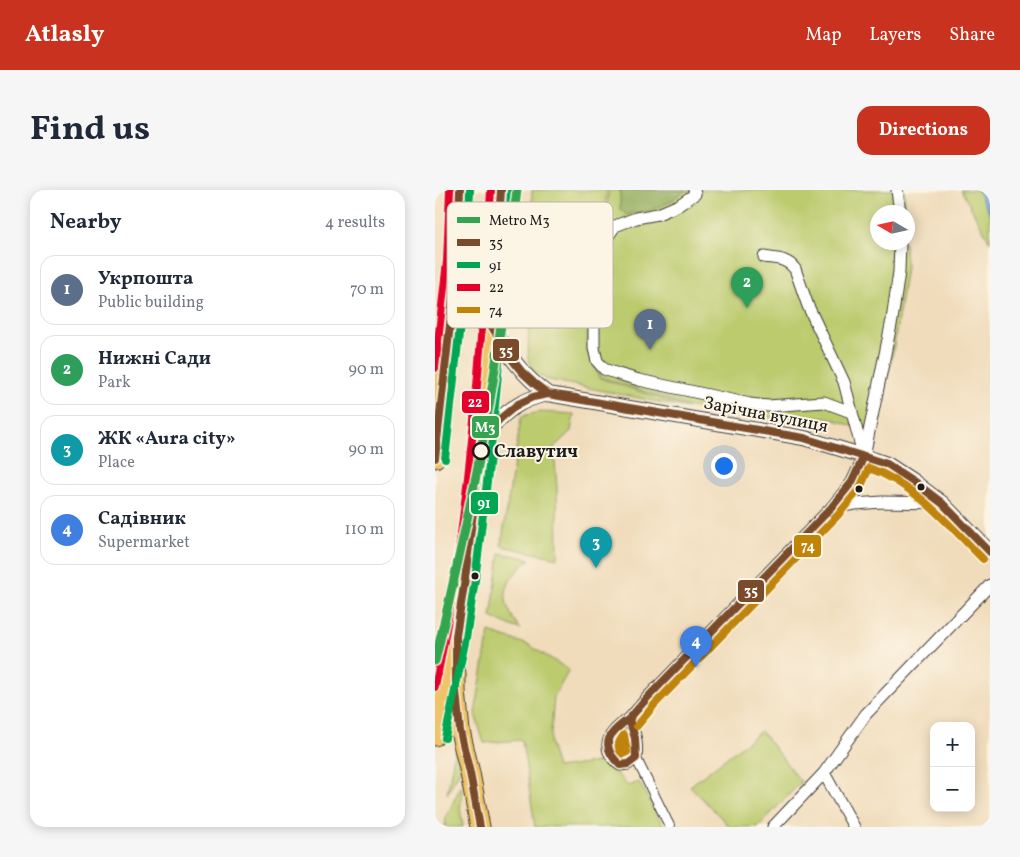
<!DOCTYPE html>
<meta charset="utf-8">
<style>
:root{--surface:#fff;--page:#f6f6f7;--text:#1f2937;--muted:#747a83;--line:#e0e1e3;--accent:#c8321e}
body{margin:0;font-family:Vollkorn,serif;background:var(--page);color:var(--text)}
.controls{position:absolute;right:15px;bottom:15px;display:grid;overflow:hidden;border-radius:10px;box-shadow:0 2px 12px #0003}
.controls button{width:45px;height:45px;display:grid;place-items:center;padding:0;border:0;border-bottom:1px solid var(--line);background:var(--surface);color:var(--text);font:25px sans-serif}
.compass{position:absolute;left:435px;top:15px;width:45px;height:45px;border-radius:50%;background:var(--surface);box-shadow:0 2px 12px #0003;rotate:279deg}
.you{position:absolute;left:288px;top:275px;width:18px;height:18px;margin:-12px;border:4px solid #fff;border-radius:50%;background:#1a73e8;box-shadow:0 0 0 8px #1a73e833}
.badge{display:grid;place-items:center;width:32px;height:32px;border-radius:50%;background:var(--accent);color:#fff;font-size:16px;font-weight:700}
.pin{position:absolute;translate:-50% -41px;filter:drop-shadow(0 1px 2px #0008)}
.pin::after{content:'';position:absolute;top:26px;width:18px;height:15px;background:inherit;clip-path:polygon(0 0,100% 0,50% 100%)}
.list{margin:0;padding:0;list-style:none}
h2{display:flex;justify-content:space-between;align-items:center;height:65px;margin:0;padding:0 20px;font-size:21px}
h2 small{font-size:16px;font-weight:400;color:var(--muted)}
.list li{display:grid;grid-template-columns:32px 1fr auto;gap:15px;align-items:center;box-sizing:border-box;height:70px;margin:0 10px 10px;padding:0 10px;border:1px solid var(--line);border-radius:15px}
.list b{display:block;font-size:19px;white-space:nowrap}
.list p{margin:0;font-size:16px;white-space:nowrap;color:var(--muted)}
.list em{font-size:16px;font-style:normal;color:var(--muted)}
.map{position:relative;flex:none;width:555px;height:637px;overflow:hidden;border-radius:15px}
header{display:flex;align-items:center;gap:30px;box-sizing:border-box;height:70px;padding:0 25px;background:var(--accent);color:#fff}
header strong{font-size:24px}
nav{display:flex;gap:28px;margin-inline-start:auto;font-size:18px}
.intro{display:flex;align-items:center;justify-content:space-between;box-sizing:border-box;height:120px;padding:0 30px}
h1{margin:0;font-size:35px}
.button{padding:12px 22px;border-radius:15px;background:var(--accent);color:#fff;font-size:18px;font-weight:700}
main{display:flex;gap:30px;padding:0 30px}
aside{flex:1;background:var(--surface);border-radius:15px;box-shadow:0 2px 12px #0003}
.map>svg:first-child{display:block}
.green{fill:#bccb6e;stroke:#6c7445}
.forest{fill:#95af61;stroke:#58663e}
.water{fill:#6ea4db;stroke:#45607c}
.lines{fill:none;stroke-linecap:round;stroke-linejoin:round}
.pedestrian-casing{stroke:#3c3934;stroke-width:11}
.minor-casing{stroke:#3c3934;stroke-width:13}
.tertiary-casing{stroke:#3c3934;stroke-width:16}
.trunk-casing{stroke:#3c3934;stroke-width:21}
.pedestrian{stroke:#fff;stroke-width:9}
.minor{stroke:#fff;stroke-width:11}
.tertiary{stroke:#fff;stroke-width:14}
.trunk{stroke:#efc469;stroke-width:19}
.bus-1-casing{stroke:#fcf5e5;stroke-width:11}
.bus-2-casing{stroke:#fcf5e5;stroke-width:11}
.bus-3-casing{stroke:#fcf5e5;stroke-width:11}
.bus-4-casing{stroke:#fcf5e5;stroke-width:11}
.bus-1{stroke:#7a4b2a;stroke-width:8}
.bus-2{stroke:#00a651;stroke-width:8}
.bus-3{stroke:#e4002b;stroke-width:8}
.bus-4{stroke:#c08407;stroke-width:8}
.metro-1-casing{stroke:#fcf5e5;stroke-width:12}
.metro-1{stroke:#34a44f;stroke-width:9}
.stop-dot{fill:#fcf5e5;stroke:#1c1c1c;stroke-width:2.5}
.bus-dot{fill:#1c1c1c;stroke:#fcf5e5;stroke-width:2}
.labels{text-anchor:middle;stroke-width:4;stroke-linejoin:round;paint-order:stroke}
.street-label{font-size:18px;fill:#1c1c1c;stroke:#fcf5e5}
.stop-label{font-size:18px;font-weight:bold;fill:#1c1c1c;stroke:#fcf5e5;text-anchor:start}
.key{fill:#fcf5e5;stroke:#b9b4a9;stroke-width:1}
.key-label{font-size:14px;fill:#1c1c1c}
.line-badge{stroke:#fcf5e5;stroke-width:2}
.badge-label{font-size:14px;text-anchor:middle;font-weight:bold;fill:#fff}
</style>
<header>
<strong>Atlasly</strong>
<nav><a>Map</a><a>Layers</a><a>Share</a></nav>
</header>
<div class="intro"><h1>Find us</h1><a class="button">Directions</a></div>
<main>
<aside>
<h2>Nearby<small>4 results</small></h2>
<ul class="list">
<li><span class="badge" style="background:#5c6f8a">1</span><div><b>Укрпошта</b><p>Public building</p></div><em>70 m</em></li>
<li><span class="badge" style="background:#2e9e5b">2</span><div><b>Нижні Сади</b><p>Park</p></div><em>90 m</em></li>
<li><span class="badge" style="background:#0f9aa8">3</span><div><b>ЖК «Aura city»</b><p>Place</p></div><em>90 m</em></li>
<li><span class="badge" style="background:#3f7fe0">4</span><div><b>Садівник</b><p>Supermarket</p></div><em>110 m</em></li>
</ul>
</aside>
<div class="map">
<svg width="555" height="637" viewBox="0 0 555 637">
<rect width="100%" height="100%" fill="#fcf5e5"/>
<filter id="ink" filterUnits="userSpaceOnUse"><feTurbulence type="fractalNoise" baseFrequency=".02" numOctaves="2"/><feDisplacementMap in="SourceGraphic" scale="10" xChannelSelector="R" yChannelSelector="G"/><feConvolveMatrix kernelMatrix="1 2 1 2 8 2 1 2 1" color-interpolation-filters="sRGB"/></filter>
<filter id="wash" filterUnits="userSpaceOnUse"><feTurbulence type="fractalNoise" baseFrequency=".0096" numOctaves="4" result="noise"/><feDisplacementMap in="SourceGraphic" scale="20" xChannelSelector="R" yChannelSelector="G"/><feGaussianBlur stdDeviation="1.12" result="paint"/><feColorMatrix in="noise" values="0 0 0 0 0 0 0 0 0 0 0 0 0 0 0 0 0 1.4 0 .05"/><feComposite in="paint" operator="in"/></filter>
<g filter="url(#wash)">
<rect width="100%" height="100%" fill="#f0dbba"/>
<path class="green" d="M 97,0 L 172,0 L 151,160 L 165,188 L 253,218 L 114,190 C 104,186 95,181 93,169 Z
M 174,0 L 469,0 L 469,22 L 442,22 L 442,52 L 470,53 L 471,77 L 458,162 L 440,244 L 392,227 L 337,228 L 255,217 L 166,187 L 153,160 Z
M 526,0 L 555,0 L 555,52 Z
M 106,222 L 139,224 L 136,241 L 119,257 L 122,299 L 123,368 L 66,356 L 86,228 L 91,225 Z
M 65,363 L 95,369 C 66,394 63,408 86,440 L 56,427 Z
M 54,442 L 94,455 L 134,480 L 119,507 L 115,554 L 122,578 L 165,572 L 175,576 L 193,596 L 204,592 L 229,637 L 100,637 L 87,550 L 49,553 L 40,524 Z
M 326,541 L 366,592 L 323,637 L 295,637 L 255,596 Z
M 20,560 L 26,578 L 12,604 Z
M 26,595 L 27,606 L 25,618 L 28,637 L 10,637 L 11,628 Z"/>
<path class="forest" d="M 185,0 L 251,0 L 235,12 L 214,21 L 191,25 L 185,19 Z"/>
<path class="water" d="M 542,0 L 555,0 L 555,25 Z"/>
</g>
<g filter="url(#ink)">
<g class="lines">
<defs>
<path id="pedestrian" d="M 201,568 L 235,637"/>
<path id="minor" d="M 259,0 L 260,4 L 244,15 L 223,24 L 201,28 L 180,36 L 171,49 L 165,67 L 162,94 L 159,117 L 159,158 L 162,171 L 169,179 L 183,184 L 204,190 L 315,214 L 333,216 L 389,212 L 416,222
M 462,0 L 465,22
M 329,67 C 341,69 352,68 360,79 L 373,116 L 409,192 L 428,264
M 396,318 L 420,314 L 447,312 L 507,313
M 194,529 L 213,507 L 396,318 L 417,292 L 429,266 L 457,130 L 464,82 L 465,52
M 194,529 C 200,543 203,553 201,568 L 193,574 L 185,575 C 163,558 174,541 194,529 Z
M 389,583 L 419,637
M 338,637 L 389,583 L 431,524 L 555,395"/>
<path id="tertiary" d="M 57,137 C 74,165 86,185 113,204
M 47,247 C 68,225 81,210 113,204 L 369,248 L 429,266 L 452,274 L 478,291 L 507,313 L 555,362"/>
<path id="trunk" d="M 0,268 L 22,72 L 25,0
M 21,483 L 21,501 L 25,541 L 35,583 L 45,637
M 0,546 L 21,446 L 30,389 L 45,266 L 59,120 L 66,0"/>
</defs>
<use href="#pedestrian" class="pedestrian-casing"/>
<use href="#minor" class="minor-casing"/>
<use href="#tertiary" class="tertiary-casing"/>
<use href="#trunk" class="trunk-casing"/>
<use href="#pedestrian" class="pedestrian"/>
<use href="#minor" class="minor"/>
<use href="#tertiary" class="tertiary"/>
<use href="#trunk" class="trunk"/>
<defs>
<path id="bus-1" d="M 66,0 L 57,137 L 75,167 L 87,182 L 100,194 L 113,204 L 141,208
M 0,268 L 22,72 L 25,0
M 194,529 L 213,507 L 396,318 L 417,292 L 429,266
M 194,529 L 200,548 L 201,568 L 193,574 L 185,575 C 164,555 173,543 194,529 Z
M 45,637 L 35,583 L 25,541 L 21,501 L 21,446 L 30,389 L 47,247 L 66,228 L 83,214 L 98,207 L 113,204 L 369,248 L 452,274 L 478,291 L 507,313 L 555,362"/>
<path id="bus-2" d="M 10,269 L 32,73 L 35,0
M 10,548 L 31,448 L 40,390 L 55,267 L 69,121 L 76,1"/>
<path id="bus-3" d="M 0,178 L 12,71 L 15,0
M 0,497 C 34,335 46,165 56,0"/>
<path id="bus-4" d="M 202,536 L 220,514 L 403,325 L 425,298 L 434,278 C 480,294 515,336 548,369
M 189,545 L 192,562 L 188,564 C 181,558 183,552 189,545 Z"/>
</defs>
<use href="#bus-1" class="bus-1-casing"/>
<use href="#bus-2" class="bus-2-casing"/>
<use href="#bus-3" class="bus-3-casing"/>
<use href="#bus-4" class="bus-4-casing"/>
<use href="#bus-1" class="bus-1"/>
<use href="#bus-2" class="bus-2"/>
<use href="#bus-3" class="bus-3"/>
<use href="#bus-4" class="bus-4"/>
<defs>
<path id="metro-1" d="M 0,471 C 22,379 43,286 58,192 C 68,128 74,64 82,0"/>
</defs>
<use href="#metro-1" class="metro-1-casing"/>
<use href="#metro-1" class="metro-1"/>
</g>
</g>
<circle class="stop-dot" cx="46" cy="261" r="8"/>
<g class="bus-dot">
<circle cx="486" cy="297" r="4.5"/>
<circle cx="424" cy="299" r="4.5"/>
<circle cx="40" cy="386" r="4.5"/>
</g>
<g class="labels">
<g class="street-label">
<text transform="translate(331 224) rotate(11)" y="6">Зарічна вулиця</text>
</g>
<g class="stop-label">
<text x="59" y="267">Славутич</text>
</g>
</g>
<rect x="12" y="12" width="166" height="126" rx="8" class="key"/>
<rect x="22" y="27" width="23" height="6" fill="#34a44f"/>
<rect x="22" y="49" width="23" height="7" fill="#7a4b2a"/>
<rect x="22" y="72" width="23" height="6" fill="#00a651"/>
<rect x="22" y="94" width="23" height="7" fill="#e4002b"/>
<rect x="22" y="117" width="23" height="6" fill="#c08407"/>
<g class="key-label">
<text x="54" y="35">Metro M3</text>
<text x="54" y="57">35</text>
<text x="54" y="80">91</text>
<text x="54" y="102">22</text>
<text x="54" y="125">74</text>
</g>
<g class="line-badge">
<rect x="57" y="148" width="28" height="24" rx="5" fill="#7a4b2a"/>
<rect x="26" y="200" width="29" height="24" rx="5" fill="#e4002b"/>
<rect x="36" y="225" width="29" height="24" rx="5" fill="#34a44f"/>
<rect x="35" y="301" width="29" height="24" rx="5" fill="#00a651"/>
<rect x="358" y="344" width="29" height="24" rx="5" fill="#c08407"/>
<rect x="302" y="389" width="28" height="24" rx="5" fill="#7a4b2a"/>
</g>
<g class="badge-label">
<text x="71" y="165">35</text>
<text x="40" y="217">22</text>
<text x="50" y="242">M3</text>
<text x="49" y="318">91</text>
<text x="373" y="361">74</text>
<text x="316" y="405">35</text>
</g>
</svg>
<div class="controls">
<button>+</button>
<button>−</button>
</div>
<svg class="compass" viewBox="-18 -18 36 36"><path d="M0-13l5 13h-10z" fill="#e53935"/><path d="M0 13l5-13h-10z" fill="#747a83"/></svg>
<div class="you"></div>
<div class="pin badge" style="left:215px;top:160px;background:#5c6f8a">1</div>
<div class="pin badge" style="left:312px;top:118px;background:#2e9e5b">2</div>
<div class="pin badge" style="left:161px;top:378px;background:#0f9aa8">3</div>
<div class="pin badge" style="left:261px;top:477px;background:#3f7fe0">4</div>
</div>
</main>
